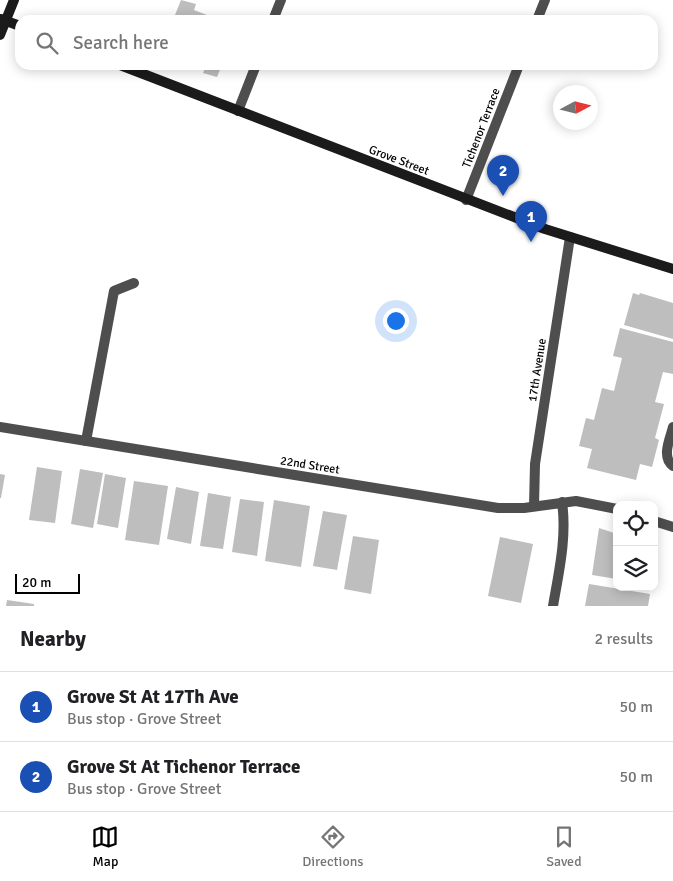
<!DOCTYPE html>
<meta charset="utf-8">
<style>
:root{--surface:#fff;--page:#f6f6f6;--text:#202124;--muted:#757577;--line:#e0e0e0;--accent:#000}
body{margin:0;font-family:Signika,sans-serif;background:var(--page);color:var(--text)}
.controls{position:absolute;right:15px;bottom:15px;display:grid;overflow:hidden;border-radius:10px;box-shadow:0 2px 12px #0003}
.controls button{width:45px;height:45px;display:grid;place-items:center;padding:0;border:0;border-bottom:1px solid var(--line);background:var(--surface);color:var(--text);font:25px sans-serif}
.compass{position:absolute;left:553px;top:85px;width:45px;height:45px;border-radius:50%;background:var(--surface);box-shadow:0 2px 12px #0003;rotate:83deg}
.scale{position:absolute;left:15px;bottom:12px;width:65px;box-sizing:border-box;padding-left:5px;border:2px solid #000;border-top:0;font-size:14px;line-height:18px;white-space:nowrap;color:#000;-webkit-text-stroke:4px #fff;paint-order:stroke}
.you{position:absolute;left:395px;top:320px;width:18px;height:18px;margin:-12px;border:4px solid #fff;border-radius:50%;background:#1a73e8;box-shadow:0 0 0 8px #1a73e833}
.badge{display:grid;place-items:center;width:32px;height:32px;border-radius:50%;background:var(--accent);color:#fff;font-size:16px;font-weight:700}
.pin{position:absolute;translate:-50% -41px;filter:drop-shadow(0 1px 2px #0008)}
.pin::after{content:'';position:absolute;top:26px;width:18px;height:15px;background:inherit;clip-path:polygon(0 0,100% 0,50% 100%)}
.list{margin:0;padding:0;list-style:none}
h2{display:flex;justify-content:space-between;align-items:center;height:65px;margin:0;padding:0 20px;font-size:21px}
h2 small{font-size:16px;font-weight:400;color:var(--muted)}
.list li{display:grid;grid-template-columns:32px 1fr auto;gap:15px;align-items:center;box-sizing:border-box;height:70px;padding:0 20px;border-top:1px solid var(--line)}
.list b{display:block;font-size:19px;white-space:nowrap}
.list p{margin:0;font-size:16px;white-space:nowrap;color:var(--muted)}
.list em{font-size:16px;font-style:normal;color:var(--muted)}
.icon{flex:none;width:28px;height:28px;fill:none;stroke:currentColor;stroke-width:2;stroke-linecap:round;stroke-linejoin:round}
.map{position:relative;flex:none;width:673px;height:606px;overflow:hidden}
.search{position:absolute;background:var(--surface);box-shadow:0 2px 12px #0003;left:15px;right:15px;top:15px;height:55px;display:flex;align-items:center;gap:12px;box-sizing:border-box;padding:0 18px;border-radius:15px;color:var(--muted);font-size:19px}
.sheet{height:205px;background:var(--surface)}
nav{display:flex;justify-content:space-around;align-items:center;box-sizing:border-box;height:70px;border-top:1px solid var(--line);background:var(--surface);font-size:14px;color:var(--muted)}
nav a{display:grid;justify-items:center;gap:2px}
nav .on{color:var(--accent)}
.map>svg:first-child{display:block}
.building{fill:#bebebe}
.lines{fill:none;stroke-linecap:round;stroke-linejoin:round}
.service{stroke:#4e4e4e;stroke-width:10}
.minor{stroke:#4e4e4e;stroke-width:10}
.secondary{stroke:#1b1b1b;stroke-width:10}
.labels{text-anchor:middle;stroke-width:4;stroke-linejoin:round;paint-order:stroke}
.street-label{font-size:12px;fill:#000;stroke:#fff}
</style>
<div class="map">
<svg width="673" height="606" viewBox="0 0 673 606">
<rect width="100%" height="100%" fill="#fff"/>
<path class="building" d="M 181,0 L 196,4 L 194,10 L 220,20 L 173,20 Z
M 195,65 L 222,65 L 217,77 L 203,73 L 205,68 Z
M 633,293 L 639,295 L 640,293 L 673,303 L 673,339 L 624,325 Z
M 620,328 L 673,342 L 673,374 L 663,372 L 655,402 L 664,404 L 655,438 L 659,440 L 652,467 L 640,464 L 636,480 L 587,468 L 592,449 L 579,446 L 586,418 L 594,420 L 602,388 L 614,391 L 622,358 L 613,356 Z
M 37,467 L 62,471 L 55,523 L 29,520 Z
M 80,469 L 103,473 L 93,528 L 71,524 Z
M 0,474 L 5,475 L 1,498 L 0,498 Z
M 105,474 L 126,478 L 118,528 L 97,524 Z
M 134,481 L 168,486 L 159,545 L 125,540 Z
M 176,487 L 199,492 L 191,544 L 167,539 Z
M 208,493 L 231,497 L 223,549 L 200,546 Z
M 240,499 L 264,502 L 257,556 L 232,552 Z
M 274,500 L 310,506 L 301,567 L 265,561 Z
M 323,511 L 347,515 L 337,570 L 313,566 Z
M 599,528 L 617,534 L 617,579 L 592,575 Z
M 353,536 L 379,540 L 371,594 L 344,589 Z
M 500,537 L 533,544 L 521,603 L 488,596 Z
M 589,584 L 650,594 L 648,606 L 585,606 Z
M 7,600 L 34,604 L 34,606 L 6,606 Z"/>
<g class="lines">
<path class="service" d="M 673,427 C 670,439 661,457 673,466
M 86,441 L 114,291 L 134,283"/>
<path class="minor" d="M 273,20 L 281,0
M 537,20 L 545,0
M 238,111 L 256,65
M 466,200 L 519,65
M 0,427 L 498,508 L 524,508 L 576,501 L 617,509
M 534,506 L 535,464 L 570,237
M 654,521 L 673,527
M 553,606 C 559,571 567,537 562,502"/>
<path class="secondary" d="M 1,19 L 20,26
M 0,35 L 14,0
M 120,65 L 545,229 L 673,269"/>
</g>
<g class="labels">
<g class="street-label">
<text transform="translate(481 128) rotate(-69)" y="4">Tichenor Terrace</text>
<text transform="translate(399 160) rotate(21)" y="4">Grove Street</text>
<text transform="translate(537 370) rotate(-81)" y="4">17th Avenue</text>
<text transform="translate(310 465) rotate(9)" y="4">22nd Street</text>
</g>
</g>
</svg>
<div class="controls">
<button><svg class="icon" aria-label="locate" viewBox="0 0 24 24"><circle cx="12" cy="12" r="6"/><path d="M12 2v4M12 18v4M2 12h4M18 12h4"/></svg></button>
<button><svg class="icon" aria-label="layers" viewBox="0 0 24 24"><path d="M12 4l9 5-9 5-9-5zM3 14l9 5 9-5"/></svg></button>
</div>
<svg class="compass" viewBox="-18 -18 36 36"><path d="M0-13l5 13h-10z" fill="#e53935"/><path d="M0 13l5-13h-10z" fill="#757577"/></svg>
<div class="scale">20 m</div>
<div class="you"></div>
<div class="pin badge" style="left:531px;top:242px;background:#1a4fb4">1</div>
<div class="pin badge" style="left:503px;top:196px;background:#1a4fb4">2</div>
<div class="search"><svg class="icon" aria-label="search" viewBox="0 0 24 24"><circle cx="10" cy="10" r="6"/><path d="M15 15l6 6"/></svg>Search here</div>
</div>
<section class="sheet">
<h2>Nearby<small>2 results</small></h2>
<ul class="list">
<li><span class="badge" style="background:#1a4fb4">1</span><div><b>Grove St At 17Th Ave</b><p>Bus stop · Grove Street</p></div><em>50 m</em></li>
<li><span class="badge" style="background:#1a4fb4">2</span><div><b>Grove St At Tichenor Terrace</b><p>Bus stop · Grove Street</p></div><em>50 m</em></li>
</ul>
</section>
<nav>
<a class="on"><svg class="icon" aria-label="map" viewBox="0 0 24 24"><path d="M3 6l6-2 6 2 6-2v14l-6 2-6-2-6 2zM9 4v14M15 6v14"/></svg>Map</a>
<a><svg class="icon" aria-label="directions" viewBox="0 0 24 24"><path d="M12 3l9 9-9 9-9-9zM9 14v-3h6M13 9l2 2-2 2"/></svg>Directions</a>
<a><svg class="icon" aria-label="saved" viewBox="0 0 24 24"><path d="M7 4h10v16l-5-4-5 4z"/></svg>Saved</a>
</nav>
